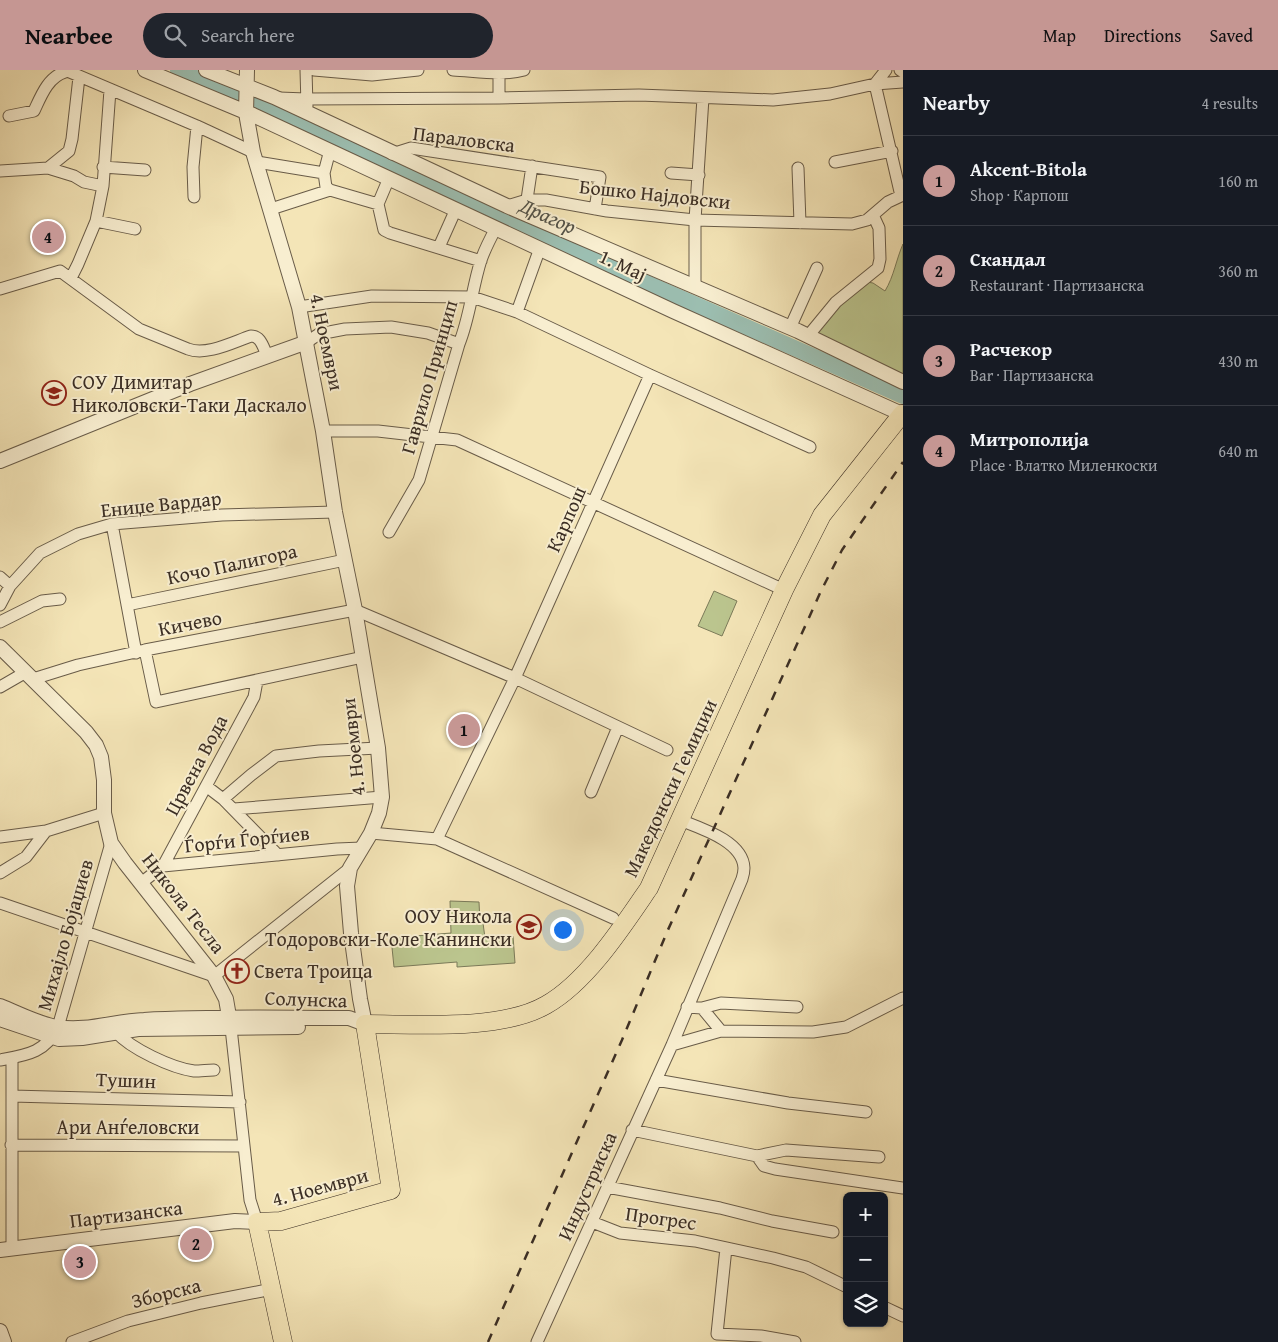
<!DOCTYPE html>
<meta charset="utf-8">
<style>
:root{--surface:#171b24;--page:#20242c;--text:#f1f3f6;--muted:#9ea1a6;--line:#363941;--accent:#c59692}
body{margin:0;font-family:"Gentium Book Plus",serif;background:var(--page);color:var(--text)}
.controls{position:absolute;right:15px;bottom:15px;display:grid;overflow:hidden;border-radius:8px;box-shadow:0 1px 4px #0004}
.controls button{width:45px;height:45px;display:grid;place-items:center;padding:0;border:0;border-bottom:1px solid var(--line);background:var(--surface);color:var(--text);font:25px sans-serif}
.you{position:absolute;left:562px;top:859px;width:18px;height:18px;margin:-12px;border:4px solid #fff;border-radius:50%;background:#1a73e8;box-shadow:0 0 0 8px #1a73e833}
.badge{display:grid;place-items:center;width:32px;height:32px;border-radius:50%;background:var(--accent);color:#111;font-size:16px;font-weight:700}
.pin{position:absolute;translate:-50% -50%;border:2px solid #fff;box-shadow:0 1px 5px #0006}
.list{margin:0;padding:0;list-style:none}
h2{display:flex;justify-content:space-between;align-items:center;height:65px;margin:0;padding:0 20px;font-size:21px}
h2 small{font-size:16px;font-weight:400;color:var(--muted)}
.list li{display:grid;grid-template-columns:32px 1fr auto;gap:15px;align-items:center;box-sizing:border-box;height:90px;padding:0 20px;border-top:1px solid var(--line)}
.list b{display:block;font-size:19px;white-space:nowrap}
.list p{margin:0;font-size:16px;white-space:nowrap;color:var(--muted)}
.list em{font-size:16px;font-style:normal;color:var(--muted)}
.icon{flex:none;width:28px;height:28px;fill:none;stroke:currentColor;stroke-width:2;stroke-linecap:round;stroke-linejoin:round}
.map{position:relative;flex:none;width:903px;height:1272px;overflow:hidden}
header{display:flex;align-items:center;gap:30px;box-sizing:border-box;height:70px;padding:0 25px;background:var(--accent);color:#111}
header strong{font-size:24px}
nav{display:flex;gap:28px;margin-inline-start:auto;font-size:18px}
.search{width:350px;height:45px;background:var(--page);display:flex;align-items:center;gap:12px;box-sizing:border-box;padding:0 18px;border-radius:28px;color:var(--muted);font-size:19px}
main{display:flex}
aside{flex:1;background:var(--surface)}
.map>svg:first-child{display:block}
.green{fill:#bbc58e;stroke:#7b7a59}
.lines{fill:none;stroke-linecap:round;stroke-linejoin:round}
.river{stroke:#9cbfb2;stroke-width:16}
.minor-casing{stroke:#695c49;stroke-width:13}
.tertiary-casing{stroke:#695c49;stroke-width:16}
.primary-casing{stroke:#3b2e24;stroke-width:19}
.minor{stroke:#f8eed0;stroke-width:11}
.tertiary{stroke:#f8eed0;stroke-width:14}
.primary{stroke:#f4e5b7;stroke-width:18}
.rail{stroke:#3b2e24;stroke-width:2.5;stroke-dasharray:9 9;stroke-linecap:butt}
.labels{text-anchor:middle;stroke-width:4;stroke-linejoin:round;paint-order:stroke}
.street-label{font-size:20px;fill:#3b2e24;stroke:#f8eed0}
.poi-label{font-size:20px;fill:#3b2e24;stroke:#f8eed0;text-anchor:start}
.water-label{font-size:21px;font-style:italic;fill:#535248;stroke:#f8eed0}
</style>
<header>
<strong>Nearbee</strong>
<div class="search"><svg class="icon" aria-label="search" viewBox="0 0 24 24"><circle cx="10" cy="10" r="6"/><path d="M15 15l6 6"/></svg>Search here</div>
<nav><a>Map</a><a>Directions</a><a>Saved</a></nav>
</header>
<main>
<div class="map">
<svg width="903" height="1272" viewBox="0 0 903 1272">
<rect width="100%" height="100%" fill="#f4e5b7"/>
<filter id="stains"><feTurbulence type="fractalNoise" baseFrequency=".004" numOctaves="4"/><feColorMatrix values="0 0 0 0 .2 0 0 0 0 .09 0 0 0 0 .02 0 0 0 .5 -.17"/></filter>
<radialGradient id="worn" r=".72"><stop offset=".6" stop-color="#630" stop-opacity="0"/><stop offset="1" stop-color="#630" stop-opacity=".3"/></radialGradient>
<path class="green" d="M 903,174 L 903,304 L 818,268 L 817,264 L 826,248 L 867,212 L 873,213 L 885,221 C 894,206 896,190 903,174 Z
M 714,521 L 737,531 L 722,566 L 698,556 Z
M 450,831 L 479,832 L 480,853 L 483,853 L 485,868 L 513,866 L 515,893 L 457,897 L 457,892 L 394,897 L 391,868 L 451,863 Z"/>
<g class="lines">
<path class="river" d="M 178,0 L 549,170 L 903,326"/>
<defs>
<path id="minor" d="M 65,0 L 197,56 L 253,82
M 306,0 L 307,36
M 314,0 L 372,5 L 418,0
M 453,0 C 475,1 504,6 524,0
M 886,0 L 875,14 L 901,126
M 900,0 L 903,2
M 499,3 L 499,28
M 279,28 L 306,29 L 499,28 L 639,25 L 773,30 L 830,24 L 875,14 L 903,12
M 9,46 L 34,41 C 41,26 48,7 65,2
M 330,80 L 324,103 L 326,117 L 330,120 L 378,134 L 384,160 L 390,163 L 481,191
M 392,84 L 411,78 L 600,107 L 595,139
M 257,92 L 324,103
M 835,92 L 892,81
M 103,97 L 145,100
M 48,98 L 69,81 L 72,69 L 79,7
M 798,98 L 800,153
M 0,101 L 48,98 L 74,106 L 84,112 L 103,116
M 671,103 L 699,105
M 194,127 L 193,97 L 197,56
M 378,134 L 389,108
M 507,136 L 527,130 L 546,130 L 607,141 L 695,150 L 852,154 L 867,150 L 888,132 L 903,125
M 526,136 L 532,96
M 271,139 L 330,120
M 96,151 L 135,159
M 439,177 L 456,139
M 71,208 L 78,194 L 96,151 L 103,116 L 110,20
M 695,217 L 695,150 L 703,28
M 0,219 L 60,201 L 139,259 L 188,279 C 207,286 233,272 251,266 C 261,266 263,277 267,285
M 299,237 L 372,226 L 472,227 L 517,242 L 650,305 L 810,377
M 517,242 L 540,178
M 790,258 L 817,198
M 808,266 L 836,232 L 878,198 L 880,189 L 879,158 L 873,145
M 307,272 L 319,264 L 345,259 L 391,257 L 428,263 L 459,274
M 323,361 L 378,361 L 457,370 L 784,520
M 112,454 L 136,583
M 389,462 L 419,410 L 459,274 C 470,247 472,218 481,190 C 485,179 490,169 496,158
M 0,507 L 10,516
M 0,535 L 10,516 L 40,483 L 78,464 L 112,454 L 222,445 L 335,442
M 127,535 L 345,490
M 0,552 L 42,531 L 60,529
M 145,580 L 156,632 L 363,587
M 33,609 L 78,595 L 145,580 L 355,540 L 515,608 L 667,680
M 0,617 L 26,602
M 206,716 L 223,729 L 278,785
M 591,722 L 618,657
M 223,729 L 251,705 L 276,686 L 319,681 L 378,678
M 234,739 L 382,727
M 371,763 L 437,769 L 613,848
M 0,767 L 46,761 L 104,743
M 437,769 L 515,608 L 650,305
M 163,796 L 254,627 L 257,611
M 0,803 L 26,787 L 46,761
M 141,813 L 163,796 L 337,779 L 362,778
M 0,833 L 214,906 L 350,798
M 687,937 L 702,938 L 721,933 L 797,937
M 702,938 L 721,961
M 231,958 L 250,1130 L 257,1152
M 116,962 C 131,979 172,998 194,1001 C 201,1001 208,1000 214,1000
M 672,975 L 721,961 L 813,962 L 846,957 L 903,928
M 12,988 L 12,1178
M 0,990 C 27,985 45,983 58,957 L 111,773
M 656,1010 L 788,1033 L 866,1042
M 12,1026 L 240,1032
M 632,1060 L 757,1086 L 786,1080 L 879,1087
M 11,1075 L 244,1076
M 757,1086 L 764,1096 L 775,1099 L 903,1118
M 607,1117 L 720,1138 L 772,1151 L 833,1162
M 592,1152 L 620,1163 L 695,1171 L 773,1188 L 806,1197 L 847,1217
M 726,1178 L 717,1264 L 761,1266 L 795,1272
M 884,1237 L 903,1246
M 72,1272 L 128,1251 L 201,1233 L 272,1219
M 537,1272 L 672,975 L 742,809 C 743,806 744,801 744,798 C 743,771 700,758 680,750"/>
<path id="tertiary" d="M 145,0 L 253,45 L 673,241 L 902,344 L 903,342
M 206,0 L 274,27 L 507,136 L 798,261 L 903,312
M 247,0 L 246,43 L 253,82 L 299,237 L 323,361 L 335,442 L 355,540 L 378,678 L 382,727 L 379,743 L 371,763 L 350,798 L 347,816 L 351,863 L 360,929 L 365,954
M 0,391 L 190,314 L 307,272
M 0,577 L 86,662 L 96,675 L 101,687 L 104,710 L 104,743 L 111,773 L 125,793 L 214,906 L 226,929 L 231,958
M 0,936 C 18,943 38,954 57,957 C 86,962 115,951 144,950 C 212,946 281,948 349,948 L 365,954
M 0,949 L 59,969 L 82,968 L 138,959 L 298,957
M 0,1180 L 235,1151 L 257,1152
M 0,1261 L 4,1272"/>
<path id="primary" d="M 283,1272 L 257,1152 L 281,1151 L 391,1120 L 365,954 C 417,954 501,961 546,935 C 587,912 623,856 649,818 L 784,520 L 822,445 L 902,344"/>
</defs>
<use href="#minor" class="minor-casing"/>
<use href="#tertiary" class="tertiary-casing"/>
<use href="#primary" class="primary-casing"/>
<use href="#minor" class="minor"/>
<use href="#tertiary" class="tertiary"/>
<use href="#primary" class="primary"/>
<path class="rail" d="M 488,1272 L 622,970 L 667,862 L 821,521 L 842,480 L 903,392"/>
</g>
<defs>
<symbol id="school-ring" viewBox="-11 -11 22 22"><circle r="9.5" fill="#f8eed0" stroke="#8f2418" stroke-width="1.5"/><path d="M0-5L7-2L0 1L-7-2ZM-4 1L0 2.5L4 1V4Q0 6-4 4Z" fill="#8f2418"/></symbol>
<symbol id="church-ring" viewBox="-11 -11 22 22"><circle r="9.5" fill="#f8eed0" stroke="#8f2418" stroke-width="1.5"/><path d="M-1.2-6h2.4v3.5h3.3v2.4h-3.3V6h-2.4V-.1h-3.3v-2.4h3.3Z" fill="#8f2418"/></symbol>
</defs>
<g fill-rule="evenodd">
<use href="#school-ring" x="40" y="309" width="28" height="28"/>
<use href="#school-ring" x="515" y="843" width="28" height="28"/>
<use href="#church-ring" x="223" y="887" width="28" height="28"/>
</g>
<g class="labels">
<g class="street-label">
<text transform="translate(464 69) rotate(7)" y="7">Параловска</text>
<text transform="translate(655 124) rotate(6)" y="7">Бошко Најдовски</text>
<text transform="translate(623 195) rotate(25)" y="7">1. Мај</text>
<text transform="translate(327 272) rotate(78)" y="7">4. Ноември</text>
<text transform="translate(429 307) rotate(-74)" y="7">Гаврило Принцип</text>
<text transform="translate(161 434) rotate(-6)" y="7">Ениџе Вардар</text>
<text transform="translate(566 449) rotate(-66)" y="7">Карпош</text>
<text transform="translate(232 494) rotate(-12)" y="7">Кочо Палигора</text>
<text transform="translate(190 553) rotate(-11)" y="7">Кичево</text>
<text transform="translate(353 677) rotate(-96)" y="7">4. Ноември</text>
<text transform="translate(196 695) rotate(-62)" y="7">Црвена Вода</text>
<text transform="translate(670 718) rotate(-65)" y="7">Македонски Гемиџии</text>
<text transform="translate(247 769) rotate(-6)" y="7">Ѓорѓи Ѓорѓиев</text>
<text transform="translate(184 833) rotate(52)" y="7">Никола Тесла</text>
<text transform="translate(65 865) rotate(-74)" y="7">Михајло Бојаџиев</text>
<text transform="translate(306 929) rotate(2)" y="7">Солунска</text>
<text transform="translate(126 1010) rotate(2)" y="7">Тушин</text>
<text x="128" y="1064">Ари Анѓеловски</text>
<text transform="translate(587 1116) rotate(-66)" y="7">Индустриска</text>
<text transform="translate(320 1117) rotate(-15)" y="7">4. Ноември</text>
<text transform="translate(126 1144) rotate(-7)" y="7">Партизанска</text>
<text transform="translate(661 1148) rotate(8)" y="7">Прогрес</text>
<text transform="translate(166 1223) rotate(-14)" y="7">Зборска</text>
</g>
<g class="poi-label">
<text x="72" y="319">СОУ Димитар<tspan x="72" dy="23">Николовски-Таки Даскало</tspan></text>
<text x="512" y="853" text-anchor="end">ООУ Никола<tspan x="512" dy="23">Тодоровски-Коле Канински</tspan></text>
<text x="254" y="908">Света Троица</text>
</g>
<g class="water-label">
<text transform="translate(548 146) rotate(24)" y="7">Драгор</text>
</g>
</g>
<rect width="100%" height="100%" filter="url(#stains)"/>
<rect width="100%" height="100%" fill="url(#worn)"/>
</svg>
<div class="controls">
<button>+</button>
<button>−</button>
<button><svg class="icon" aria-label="layers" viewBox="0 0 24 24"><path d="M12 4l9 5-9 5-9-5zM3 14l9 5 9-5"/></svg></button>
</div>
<div class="you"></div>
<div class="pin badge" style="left:464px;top:660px">1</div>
<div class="pin badge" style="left:196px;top:1174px">2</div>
<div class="pin badge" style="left:80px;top:1192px">3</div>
<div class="pin badge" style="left:48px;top:167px">4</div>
</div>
<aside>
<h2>Nearby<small>4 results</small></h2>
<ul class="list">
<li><span class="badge">1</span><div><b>Akcent-Bitola</b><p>Shop · Карпош</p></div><em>160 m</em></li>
<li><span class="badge">2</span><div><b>Скандал</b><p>Restaurant · Партизанска</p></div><em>360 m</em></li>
<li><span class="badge">3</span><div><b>Расчекор</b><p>Bar · Партизанска</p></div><em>430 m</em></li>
<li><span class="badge">4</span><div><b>Митрополија</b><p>Place · Влатко Миленкоски</p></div><em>640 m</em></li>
</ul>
</aside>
</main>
